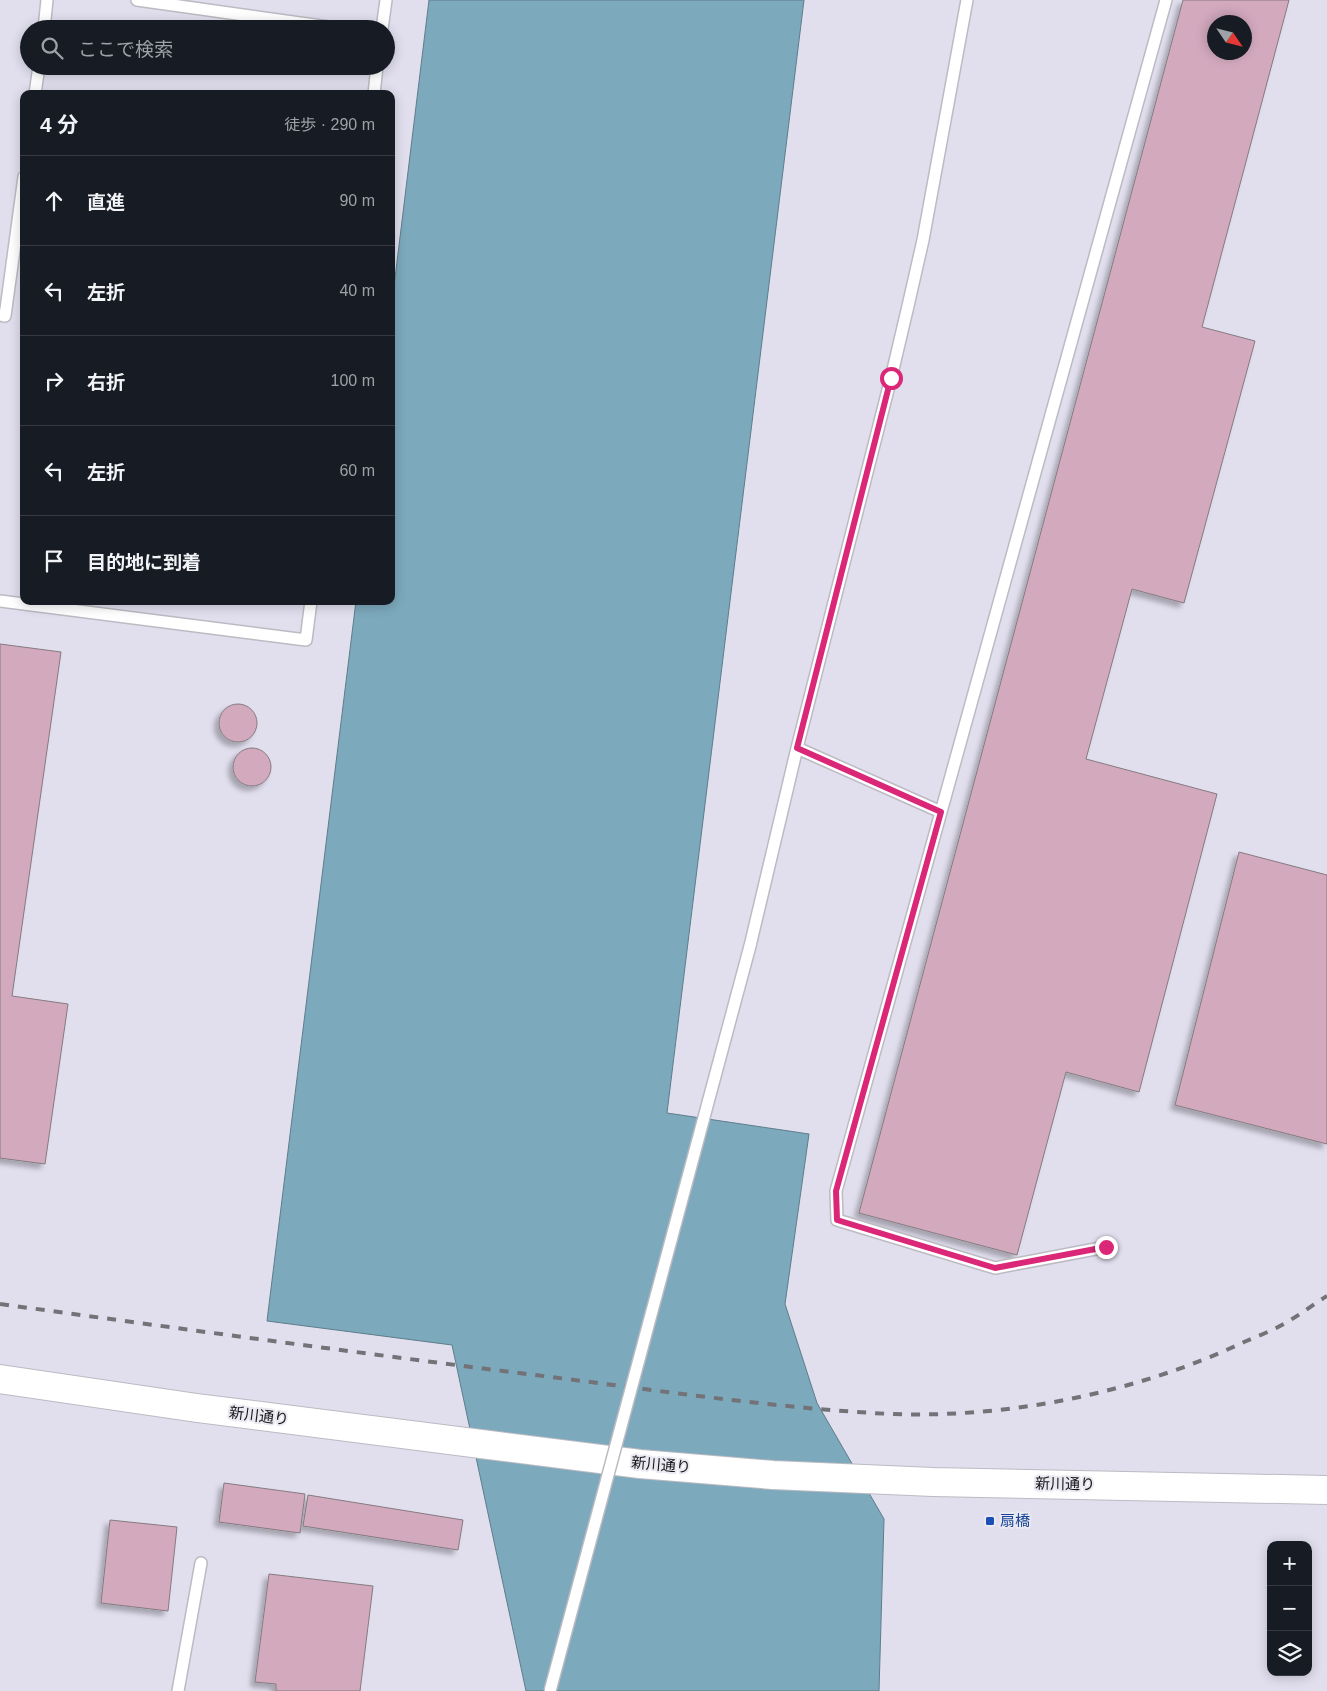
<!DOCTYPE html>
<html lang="ja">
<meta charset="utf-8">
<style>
:root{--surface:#171b24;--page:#20242c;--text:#f1f3f6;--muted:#9ea1a6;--line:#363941}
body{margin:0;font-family:Arial,"Noto Sans JP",sans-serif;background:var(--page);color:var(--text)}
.controls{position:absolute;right:15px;bottom:15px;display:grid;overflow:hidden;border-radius:10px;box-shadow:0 2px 12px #0003}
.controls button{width:45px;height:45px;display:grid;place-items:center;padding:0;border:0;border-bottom:1px solid var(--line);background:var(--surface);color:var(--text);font:25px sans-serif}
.compass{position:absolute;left:1207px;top:15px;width:45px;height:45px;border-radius:50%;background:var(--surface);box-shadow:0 2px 12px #0003;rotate:125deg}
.stop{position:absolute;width:15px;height:15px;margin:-11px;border:4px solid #db2777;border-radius:50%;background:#fff}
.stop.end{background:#db2777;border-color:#fff;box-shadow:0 1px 5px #0008}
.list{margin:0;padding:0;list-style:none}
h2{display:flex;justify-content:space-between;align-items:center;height:65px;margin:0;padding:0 20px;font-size:21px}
h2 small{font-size:16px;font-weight:400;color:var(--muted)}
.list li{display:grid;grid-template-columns:32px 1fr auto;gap:15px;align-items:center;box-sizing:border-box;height:90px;padding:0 20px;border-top:1px solid var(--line)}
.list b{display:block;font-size:19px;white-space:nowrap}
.list em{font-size:16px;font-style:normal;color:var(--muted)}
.icon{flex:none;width:28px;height:28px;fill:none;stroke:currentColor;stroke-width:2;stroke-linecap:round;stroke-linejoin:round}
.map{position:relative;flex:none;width:1327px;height:1691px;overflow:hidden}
.search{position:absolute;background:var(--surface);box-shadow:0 2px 12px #0003;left:20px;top:20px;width:375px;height:55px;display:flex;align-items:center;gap:12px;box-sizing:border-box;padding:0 18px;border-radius:28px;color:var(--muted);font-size:19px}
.panel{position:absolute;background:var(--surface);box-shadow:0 2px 12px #0003;left:20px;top:90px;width:375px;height:515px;border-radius:10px}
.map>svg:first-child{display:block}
.built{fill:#e1deee;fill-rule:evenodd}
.water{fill:#7ca9bc;stroke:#5e7d8b}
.building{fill:#d3a9be;stroke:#847b7f;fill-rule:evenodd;filter:url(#shadow)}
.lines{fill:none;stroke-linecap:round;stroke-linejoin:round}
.lane-casing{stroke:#bcbac2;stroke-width:14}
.secondary-casing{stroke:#bcbac2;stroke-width:30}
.lane{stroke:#fff;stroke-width:11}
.secondary{stroke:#fff;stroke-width:28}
.rail{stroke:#737277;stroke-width:4;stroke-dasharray:9 9;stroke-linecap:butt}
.lane-bridge-casing{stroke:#bcbac2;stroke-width:14;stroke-linecap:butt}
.lane-bridge{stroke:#fff;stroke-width:11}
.route{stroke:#db2777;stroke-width:6}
.transit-dot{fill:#1a4fb4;stroke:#eae8f0;stroke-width:2}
.labels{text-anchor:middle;stroke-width:4;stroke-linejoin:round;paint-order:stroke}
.street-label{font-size:15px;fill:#171619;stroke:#eae8f0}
.transit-label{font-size:15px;fill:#164399;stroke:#eae8f0;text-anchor:start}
</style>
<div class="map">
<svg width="1327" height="1691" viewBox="0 0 1327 1691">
<defs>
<filter id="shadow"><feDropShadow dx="-4.5" dy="4.5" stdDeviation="2.5" flood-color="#0004"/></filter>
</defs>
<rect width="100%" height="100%" fill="#eae8f0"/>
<path class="built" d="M 0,0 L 429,0 L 391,311 L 391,94 L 24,94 L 24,601 L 356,601 L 267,1321 L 452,1345 L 526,1691 L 0,1691 ZM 29,29 L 386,29 L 386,66 L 29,66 Z
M 804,0 L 1327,0 L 1327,1691 L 879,1691 L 884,1519 L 817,1403 L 785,1304 L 809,1134 L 667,1113 ZM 1214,22 L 1244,22 L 1244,52 L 1214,52 ZM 1271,1545 L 1308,1545 L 1308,1672 L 1271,1672 Z"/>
<path class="water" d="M 429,0 L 804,0 L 667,1113 L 809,1134 L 785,1304 L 817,1403 L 884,1519 L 879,1691 L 526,1691 L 452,1345 L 267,1321 L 356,601 L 391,601 L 391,311 Z"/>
<path class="building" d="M 1183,0 L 1289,0 L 1202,327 L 1255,341 L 1184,603 L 1132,589 L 1086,759 L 1217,794 L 1139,1092 L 1066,1072 L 1017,1255 L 859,1213 ZM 1214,22 L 1244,22 L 1244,52 L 1214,52 Z
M 0,644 L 61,652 L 12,996 L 68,1004 L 45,1164 L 0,1158 Z
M219 723a19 19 0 1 1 38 0a19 19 0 1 1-38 0Z
M233 767a19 19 0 1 1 38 0a19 19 0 1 1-38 0Z
M 1239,852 L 1327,875 L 1327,1144 L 1175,1105 Z
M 224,1483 L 305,1494 L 300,1533 L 219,1522 Z
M 308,1495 L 463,1520 L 458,1550 L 303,1526 Z
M 110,1520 L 177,1527 L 168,1611 L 101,1603 Z
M 269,1574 L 373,1586 L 360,1691 L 276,1691 L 276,1684 L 255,1682 Z"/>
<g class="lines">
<defs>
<path id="lane" d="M 137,0 L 343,29
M 44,29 L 47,0
M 382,29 L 386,0
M 35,94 L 39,66
M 374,94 L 377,66
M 0,315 L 5,316 L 24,177
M 0,601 L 306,640 L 311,601
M 797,748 L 941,812
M 750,946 L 797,748 L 891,378 L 908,306 L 923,240 L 967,0
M 1106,1247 L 995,1268 L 837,1220 L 836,1191 L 1166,0
M 178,1691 L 201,1563"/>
<path id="secondary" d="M 0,1379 L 197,1408 L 481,1444 L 640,1464 L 773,1475 L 933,1482 L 1327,1490"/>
</defs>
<use href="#lane" class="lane-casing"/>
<use href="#secondary" class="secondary-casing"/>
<use href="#lane" class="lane"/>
<use href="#secondary" class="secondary"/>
<path class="rail" d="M 0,1304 C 176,1328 351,1352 527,1374 C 642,1388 757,1406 873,1413 C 996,1421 1132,1395 1244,1342 C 1258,1336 1274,1330 1287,1322 C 1301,1314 1314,1304 1327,1296"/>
<defs>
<path id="lane-bridge" d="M 550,1691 L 750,946"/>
</defs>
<use href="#lane-bridge" class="lane-bridge-casing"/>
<use href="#lane-bridge" class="lane-bridge"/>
</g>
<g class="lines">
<path class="route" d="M 891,378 L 797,748 L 941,812 L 836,1191 L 837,1220 L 995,1268 L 1106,1247"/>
</g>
<rect class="transit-dot" x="985" y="1516" width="10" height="10" rx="2.5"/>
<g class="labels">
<g class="street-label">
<text transform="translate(259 1416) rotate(7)" y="5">新川通り</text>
<text transform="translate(661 1465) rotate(5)" y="5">新川通り</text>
<text transform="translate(1065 1484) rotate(1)" y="5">新川通り</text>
</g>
<g class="transit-label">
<text x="1000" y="1526">扇橋</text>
</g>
</g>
</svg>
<div class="controls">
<button>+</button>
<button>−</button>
<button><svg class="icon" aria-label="layers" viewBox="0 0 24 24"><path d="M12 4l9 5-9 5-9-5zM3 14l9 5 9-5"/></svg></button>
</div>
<svg class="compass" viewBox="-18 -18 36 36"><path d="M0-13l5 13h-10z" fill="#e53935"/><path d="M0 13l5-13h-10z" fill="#9ea1a6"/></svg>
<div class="stop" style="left:891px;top:378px"></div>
<div class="stop end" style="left:1106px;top:1247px"></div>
<div class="search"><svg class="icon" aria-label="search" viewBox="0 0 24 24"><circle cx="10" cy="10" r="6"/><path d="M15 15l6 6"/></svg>ここで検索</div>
<section class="panel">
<h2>4 分<small>徒歩 · 290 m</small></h2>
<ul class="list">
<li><svg class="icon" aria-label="ahead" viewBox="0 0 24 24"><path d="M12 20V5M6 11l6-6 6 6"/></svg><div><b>直進</b></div><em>90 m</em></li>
<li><svg class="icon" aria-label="left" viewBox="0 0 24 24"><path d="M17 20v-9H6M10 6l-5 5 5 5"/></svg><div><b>左折</b></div><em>40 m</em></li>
<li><svg class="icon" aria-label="right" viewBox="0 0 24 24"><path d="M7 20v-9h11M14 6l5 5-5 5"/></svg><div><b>右折</b></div><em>100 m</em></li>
<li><svg class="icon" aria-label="left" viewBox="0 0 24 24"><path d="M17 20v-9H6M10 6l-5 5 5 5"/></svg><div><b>左折</b></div><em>60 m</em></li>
<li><svg class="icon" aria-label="arrive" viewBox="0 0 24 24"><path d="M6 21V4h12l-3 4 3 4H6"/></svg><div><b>目的地に到着</b></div></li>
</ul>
</section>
</div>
